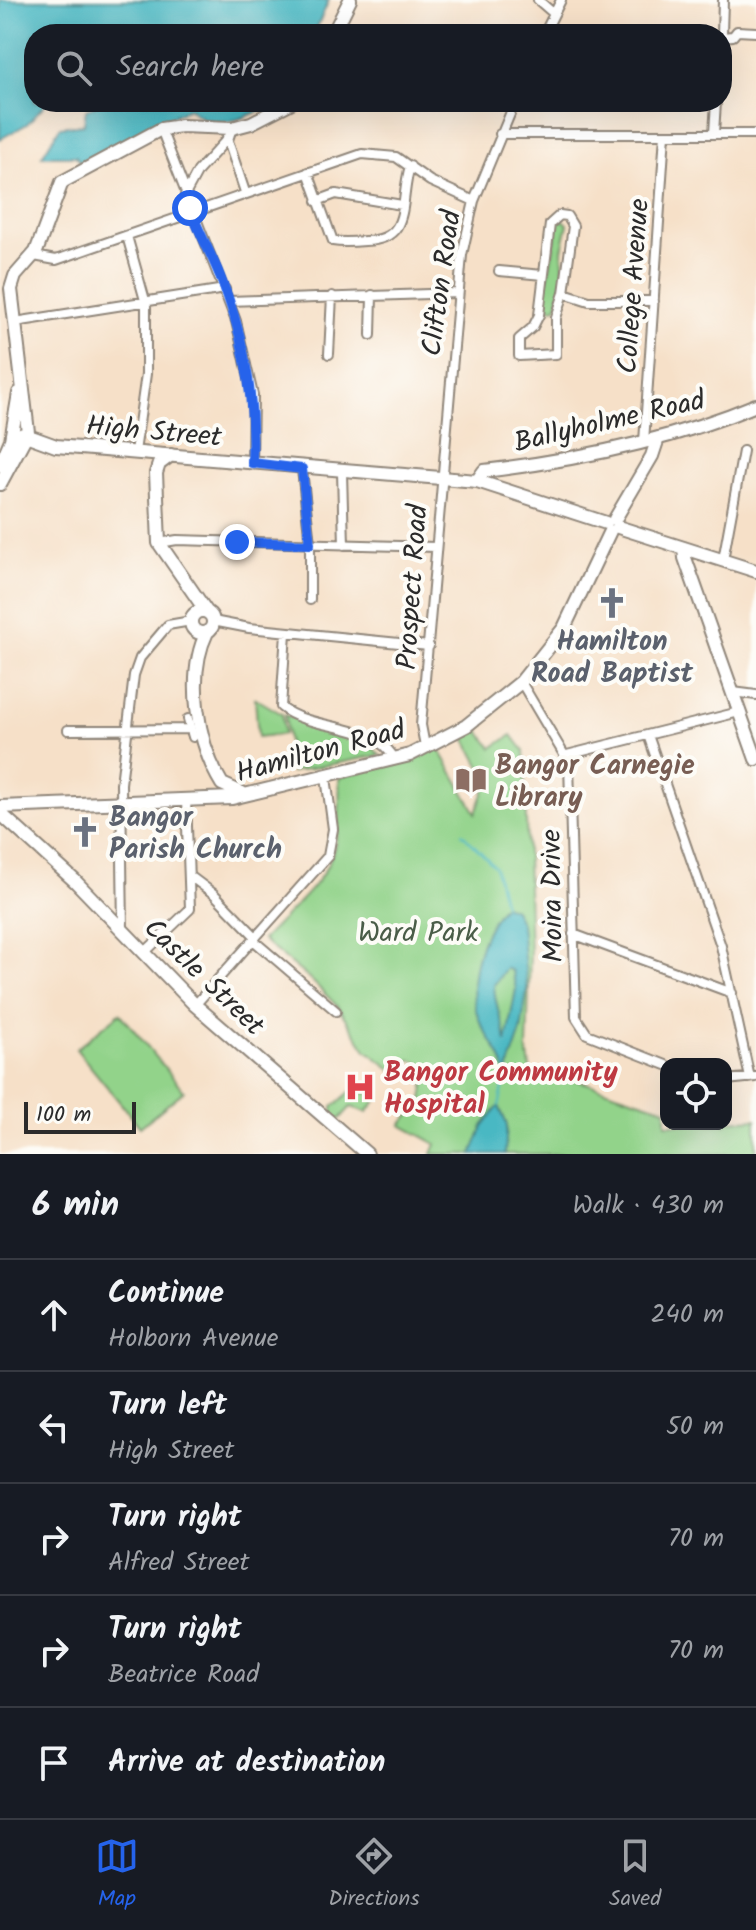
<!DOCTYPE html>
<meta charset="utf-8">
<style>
:root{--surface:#171b24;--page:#20242c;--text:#f1f3f6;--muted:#9ea1a6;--line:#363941;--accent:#2563eb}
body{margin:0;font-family:Kalam,sans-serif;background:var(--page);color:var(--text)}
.controls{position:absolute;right:24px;bottom:24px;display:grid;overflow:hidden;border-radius:16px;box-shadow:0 8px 32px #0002}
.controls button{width:72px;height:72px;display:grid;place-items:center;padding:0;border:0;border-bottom:2px solid var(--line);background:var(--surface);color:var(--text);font:40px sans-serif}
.scale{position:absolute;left:24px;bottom:20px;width:112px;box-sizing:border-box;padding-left:8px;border:4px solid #2b2b2b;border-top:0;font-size:22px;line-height:28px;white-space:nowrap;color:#2b2b2b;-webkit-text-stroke:6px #fdfcf7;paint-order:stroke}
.stop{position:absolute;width:24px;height:24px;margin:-18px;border:6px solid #2563eb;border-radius:50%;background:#fff}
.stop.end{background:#2563eb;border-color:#fff;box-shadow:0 2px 8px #0008}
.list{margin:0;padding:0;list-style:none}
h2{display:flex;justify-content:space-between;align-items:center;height:104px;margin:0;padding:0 32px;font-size:34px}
h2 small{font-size:26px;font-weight:400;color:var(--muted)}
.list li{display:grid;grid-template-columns:52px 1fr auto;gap:24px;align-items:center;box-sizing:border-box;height:112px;padding:0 32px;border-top:2px solid var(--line)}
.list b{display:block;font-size:30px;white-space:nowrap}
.list p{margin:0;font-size:26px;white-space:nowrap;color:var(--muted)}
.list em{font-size:26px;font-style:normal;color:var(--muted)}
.icon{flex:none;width:44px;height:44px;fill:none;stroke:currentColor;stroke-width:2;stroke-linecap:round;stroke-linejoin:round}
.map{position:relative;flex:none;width:756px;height:1154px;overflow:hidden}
.search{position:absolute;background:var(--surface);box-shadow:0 8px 32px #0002;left:24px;right:24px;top:24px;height:88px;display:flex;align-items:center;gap:20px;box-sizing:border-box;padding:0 28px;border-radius:32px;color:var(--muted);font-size:30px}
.sheet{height:664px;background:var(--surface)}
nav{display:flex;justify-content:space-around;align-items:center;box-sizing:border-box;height:112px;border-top:2px solid var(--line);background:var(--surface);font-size:22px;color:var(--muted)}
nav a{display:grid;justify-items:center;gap:4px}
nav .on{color:var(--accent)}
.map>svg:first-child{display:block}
.green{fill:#92d38a;stroke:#5e7f5a;stroke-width:2}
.water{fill:#4ab8c3;stroke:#3a7277;stroke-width:2;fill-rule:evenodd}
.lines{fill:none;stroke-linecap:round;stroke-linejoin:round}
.stream{stroke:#4ab8c3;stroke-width:2}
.street-casing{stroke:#90867a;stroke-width:12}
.secondary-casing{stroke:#90867a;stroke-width:16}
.street{stroke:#fff;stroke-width:8}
.secondary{stroke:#fff;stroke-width:12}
.route{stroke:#2563eb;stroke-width:10}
.labels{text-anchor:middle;stroke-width:8;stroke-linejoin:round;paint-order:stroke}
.street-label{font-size:28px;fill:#2b2b2b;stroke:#fdfcf7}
.worship-label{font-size:28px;font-weight:bold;fill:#5b616d;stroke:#fdfcf7}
.education-label{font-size:28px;font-weight:bold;fill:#785e54;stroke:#fdfcf7;text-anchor:start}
.park-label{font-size:28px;fill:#4a5d48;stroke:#fdfcf7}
.health-label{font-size:28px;font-weight:bold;fill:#be3a42;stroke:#fdfcf7;text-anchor:start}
</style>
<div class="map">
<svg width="756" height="1154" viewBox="0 0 756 1154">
<rect width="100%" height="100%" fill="#fdfcf7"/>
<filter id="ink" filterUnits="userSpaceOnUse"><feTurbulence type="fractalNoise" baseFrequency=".0125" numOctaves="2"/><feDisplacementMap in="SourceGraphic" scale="16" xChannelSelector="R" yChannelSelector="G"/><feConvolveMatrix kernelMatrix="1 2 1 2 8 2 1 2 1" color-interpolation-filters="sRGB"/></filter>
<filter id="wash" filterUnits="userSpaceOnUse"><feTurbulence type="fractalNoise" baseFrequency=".006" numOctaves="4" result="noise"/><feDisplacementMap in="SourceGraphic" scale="32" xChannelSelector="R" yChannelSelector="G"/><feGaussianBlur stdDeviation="1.8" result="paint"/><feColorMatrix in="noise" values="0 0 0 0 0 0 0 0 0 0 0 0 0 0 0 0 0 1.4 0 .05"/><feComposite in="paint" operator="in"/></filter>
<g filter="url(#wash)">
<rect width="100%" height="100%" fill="#f6e0c8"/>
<path class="green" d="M 562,219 L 568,224 L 562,250 L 564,274 L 557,307 L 546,309 L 544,297 L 556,236 L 554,226 Z
M 255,698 L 282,714 L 284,734 L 258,737 Z
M 285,715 L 369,744 L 380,755 L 291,772 Z
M 477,727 L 492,748 L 512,735 L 524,751 L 530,955 L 527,1049 L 531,1073 L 564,1076 L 666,1109 L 666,1124 L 726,1124 L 726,1121 L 756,1119 L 756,1154 L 432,1154 L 436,1144 L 401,1125 L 422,1100 L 427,1067 L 411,1060 L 398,1074 L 366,1050 L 337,1006 L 312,981 L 262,940 C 322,877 343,872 339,778 L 438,747 L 476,813 L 488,780 L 463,734 Z
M 120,1013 L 184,1091 L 140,1127 L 76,1049 Z
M 351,1091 L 372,1094 L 376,1101 L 367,1112 L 351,1107 L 339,1120 L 333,1116 L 333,1107 Z"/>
<path class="water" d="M 0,0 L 329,0 L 314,34 L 34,34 L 34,102 L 47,102 L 27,124 L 0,139 Z
M 102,102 L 277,102 C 249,117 214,135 189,108 L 80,162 L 76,156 L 42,156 L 60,127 L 84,124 L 86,110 Z
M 504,905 L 514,909 L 521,924 L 527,990 L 521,1031 L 506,1075 C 503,1055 490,1041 481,1024 C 463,987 479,934 504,905 ZM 506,968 L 512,971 L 516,989 L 506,1042 C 504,1021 495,1010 494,985 Z
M 499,1106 L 507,1125 L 505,1154 L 472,1154 L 483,1126 Z"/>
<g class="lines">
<path class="stream" d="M 462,833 L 495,867 L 504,905
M 499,1106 L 506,1075"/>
</g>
</g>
<g filter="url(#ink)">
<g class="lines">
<defs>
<path id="street" d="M 538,0 L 553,13
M 544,34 L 561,0
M 722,34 L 723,0
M 722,37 L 733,36 L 737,31 L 756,32
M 161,129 L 236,321 L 253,395 L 252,463
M 714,133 L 716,102
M 500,134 L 756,134
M 227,138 L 245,192
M 308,172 L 333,241 C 343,243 354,242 365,241 C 412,240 399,203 410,166
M 185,195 L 198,171 L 229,137 L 232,128
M 317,201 L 336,194 L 402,205
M 127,236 L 146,304 L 146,374 L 135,452
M 34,256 L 56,260 L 362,154 L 396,157 L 430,181 L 474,201
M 499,271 L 543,275
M 564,293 L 573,226 L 567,216 L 560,215 L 550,224 L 539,315 L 533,327 L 519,339 L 519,356 L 556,354 L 556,318 L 564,293 L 589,301 L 654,301
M 229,301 L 457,293
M 15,322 L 225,289
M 371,335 L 372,295
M 329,354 L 332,296
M 644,442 L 665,134
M 302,469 L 310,544 L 310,600
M 342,472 L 344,545
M 159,543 L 177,540 L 436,547
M 723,560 L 743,451
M 213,621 L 249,628 L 429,646
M 286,633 L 281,707 C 311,732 376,721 395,760
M 521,682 L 569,763 L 576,1017 L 587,1034 L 666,1065
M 733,692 L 756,695
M 188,719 L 193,737
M 68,730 L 189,729
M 648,735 L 721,946 L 750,1078
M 425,746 L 421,725 L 462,255 L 474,201 L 515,102
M 567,755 L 739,712
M 190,876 L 214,894 L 256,937
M 123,931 L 121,784 L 134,675 L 140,658 L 168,625 L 191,621
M 573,934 L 732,993
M 253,940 L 336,1011
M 144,953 L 190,909 L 186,799
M 195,1005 L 328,856 L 333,829 L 326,777
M 726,1080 L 756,1077"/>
<path id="secondary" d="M 333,34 L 350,0
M 11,440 L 23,434 L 56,446 L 477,481 L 606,523
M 171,455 L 159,464 L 156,473 L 159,543 L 206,611
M 0,465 L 11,440 L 19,393
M 477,481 L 484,471 C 577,460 670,441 756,405
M 0,484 L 28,432 L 11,289 L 15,276 L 36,252 L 62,182 L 161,129 L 181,126 L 232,128 L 251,123 L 292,102
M 615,519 L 652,456 L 658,438
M 618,527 L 756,571
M 684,548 L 685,558 L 756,759
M191 622a11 11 0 1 1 22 0a11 11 0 1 1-22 0Z
M 207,632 C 186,675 197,744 222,784 L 242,793
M 0,807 L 232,798 L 410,755 L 466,726 L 521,682 L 564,628 L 610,531
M 0,813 L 75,881 L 195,1005 L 367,1154"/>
</defs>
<use href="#street" class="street-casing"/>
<use href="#secondary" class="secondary-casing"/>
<use href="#street" class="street"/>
<use href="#secondary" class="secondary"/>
</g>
</g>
<g class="lines" filter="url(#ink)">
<path class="route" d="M 190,208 C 198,231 211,253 220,276 C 245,337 255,397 252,463 L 302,469 L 310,544 L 237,542"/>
</g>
<defs>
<symbol id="church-bare" viewBox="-9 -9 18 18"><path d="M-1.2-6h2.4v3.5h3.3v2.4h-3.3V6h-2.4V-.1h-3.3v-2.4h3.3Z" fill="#6b7280" stroke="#fdfcf7" stroke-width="2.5" paint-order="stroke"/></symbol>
<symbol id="library-bare" viewBox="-9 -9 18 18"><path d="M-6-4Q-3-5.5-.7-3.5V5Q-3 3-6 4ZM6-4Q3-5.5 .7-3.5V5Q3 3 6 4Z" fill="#8d6e63" stroke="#fdfcf7" stroke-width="2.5" paint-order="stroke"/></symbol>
<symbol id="hospital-bare" viewBox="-9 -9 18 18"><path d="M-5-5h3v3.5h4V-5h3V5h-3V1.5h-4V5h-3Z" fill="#e0444e" stroke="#fdfcf7" stroke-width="2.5" paint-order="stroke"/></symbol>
</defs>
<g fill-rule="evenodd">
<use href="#church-bare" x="590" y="581" width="44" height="44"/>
<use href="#library-bare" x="449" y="758" width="44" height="44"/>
<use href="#church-bare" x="63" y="810" width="44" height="44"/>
<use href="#hospital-bare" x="338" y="1065" width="44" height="44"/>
</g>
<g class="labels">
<g class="street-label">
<text transform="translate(440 283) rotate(-82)" y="10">Clifton Road</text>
<text transform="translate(632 286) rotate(-86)" y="10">College Avenue</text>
<text transform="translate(609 420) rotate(-13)" y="10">Ballyholme Road</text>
<text transform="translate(154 430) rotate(5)" y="10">High Street</text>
<text transform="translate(411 587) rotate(-86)" y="10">Prospect Road</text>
<text transform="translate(320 750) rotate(-15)" y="10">Hamilton Road</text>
<text transform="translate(551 896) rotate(-91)" y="10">Moira Drive</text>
<text transform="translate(205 976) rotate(44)" y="10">Castle Street</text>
</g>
<g class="worship-label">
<text x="612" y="650">Hamilton<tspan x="612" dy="32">Road Baptist</tspan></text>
<text x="109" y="826" text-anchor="start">Bangor<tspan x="109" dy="32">Parish Church</tspan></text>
</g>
<g class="education-label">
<text x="495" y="774">Bangor Carnegie<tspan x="495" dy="32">Library</tspan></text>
</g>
<g class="park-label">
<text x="418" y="941">Ward Park</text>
</g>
<g class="health-label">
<text x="384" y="1081">Bangor Community<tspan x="384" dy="32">Hospital</tspan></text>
</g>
</g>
</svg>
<div class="controls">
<button><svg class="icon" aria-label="locate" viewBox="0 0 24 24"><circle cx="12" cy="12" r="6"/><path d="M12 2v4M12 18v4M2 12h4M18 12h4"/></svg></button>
</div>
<div class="scale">100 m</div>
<div class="stop" style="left:190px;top:208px"></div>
<div class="stop end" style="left:237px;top:542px"></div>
<div class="search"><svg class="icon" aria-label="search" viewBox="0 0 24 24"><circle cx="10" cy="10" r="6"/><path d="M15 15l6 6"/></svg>Search here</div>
</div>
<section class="sheet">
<h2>6 min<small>Walk · 430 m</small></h2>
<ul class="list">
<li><svg class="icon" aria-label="ahead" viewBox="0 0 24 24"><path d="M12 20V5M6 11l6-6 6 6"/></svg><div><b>Continue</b><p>Holborn Avenue</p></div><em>240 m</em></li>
<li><svg class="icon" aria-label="left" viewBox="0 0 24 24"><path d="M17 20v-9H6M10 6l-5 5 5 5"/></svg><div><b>Turn left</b><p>High Street</p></div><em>50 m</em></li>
<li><svg class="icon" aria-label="right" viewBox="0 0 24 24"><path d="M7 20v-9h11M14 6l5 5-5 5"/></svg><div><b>Turn right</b><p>Alfred Street</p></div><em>70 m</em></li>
<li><svg class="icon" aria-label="right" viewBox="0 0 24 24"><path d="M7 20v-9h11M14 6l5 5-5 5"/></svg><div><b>Turn right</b><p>Beatrice Road</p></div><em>70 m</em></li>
<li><svg class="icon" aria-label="arrive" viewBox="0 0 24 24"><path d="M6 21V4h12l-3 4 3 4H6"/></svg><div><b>Arrive at destination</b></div></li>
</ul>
</section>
<nav>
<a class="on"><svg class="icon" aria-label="map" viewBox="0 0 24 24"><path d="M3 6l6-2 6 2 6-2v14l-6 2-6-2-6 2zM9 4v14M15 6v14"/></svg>Map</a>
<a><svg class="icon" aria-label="directions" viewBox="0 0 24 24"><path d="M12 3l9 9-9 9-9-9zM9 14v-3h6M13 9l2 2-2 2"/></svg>Directions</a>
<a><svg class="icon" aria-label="saved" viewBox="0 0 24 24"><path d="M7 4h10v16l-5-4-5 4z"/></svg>Saved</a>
</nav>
